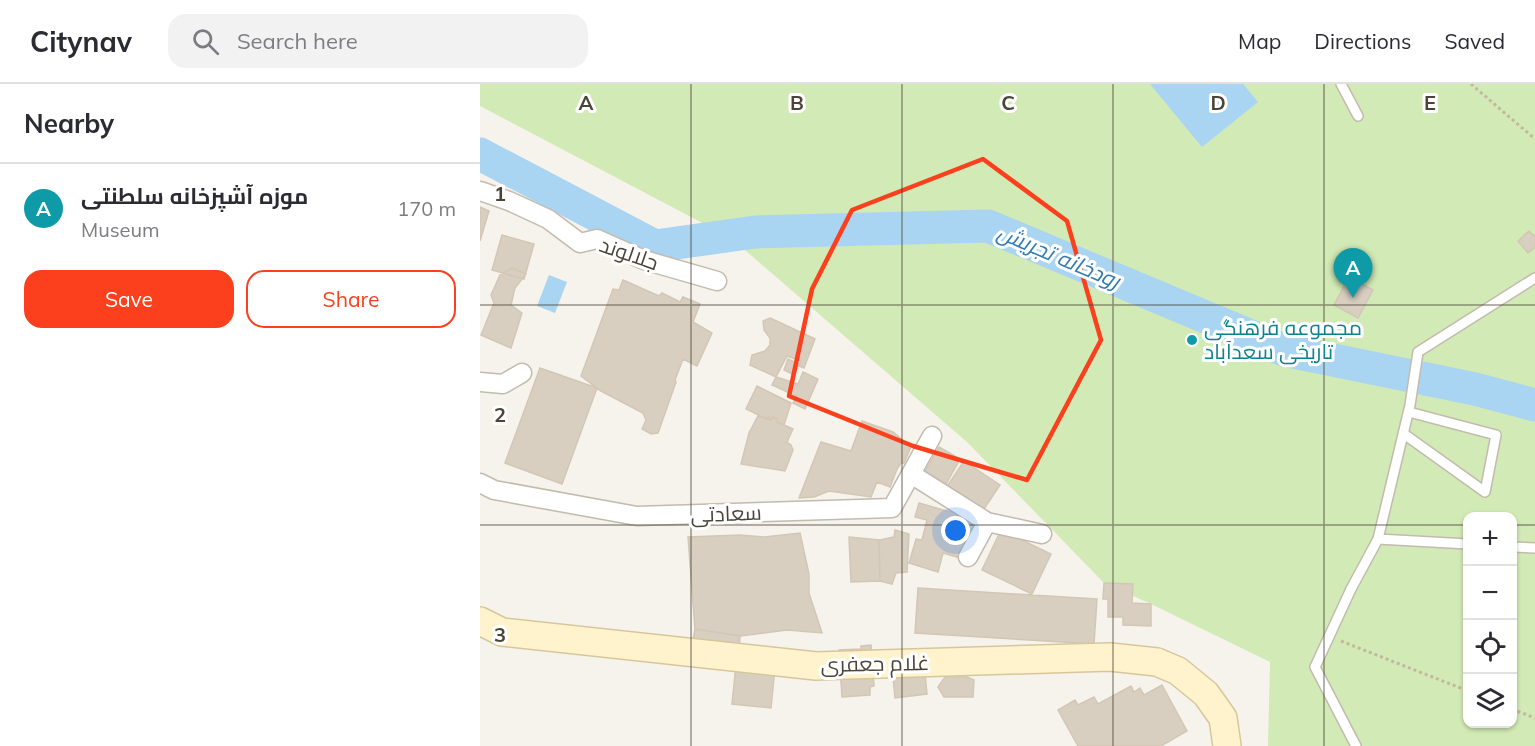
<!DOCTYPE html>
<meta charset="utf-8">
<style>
:root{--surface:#fff;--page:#f2f2f3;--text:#2b2b33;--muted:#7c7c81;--line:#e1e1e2;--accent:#fc3f1d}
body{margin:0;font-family:Mulish,Cairo,sans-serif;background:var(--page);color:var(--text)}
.controls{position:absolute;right:18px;bottom:18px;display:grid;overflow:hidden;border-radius:12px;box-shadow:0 2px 4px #0004}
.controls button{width:54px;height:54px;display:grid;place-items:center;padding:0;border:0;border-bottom:2px solid var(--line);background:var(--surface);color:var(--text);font:30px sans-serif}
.you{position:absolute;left:476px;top:447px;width:21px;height:21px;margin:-15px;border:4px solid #fff;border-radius:50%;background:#1a73e8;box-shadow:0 0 0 9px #1a73e833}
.badge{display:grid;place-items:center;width:39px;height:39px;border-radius:50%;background:var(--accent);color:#fff;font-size:20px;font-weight:700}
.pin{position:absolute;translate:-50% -50px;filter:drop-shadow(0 2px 3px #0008)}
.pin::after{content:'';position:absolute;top:32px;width:21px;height:18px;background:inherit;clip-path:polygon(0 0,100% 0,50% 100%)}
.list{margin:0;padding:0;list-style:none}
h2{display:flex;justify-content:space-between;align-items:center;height:78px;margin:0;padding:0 24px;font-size:26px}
h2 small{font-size:20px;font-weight:400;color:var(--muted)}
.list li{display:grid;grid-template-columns:39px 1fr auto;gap:18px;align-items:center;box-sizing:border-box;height:90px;padding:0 24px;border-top:2px solid var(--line)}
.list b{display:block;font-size:22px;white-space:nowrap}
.list p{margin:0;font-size:20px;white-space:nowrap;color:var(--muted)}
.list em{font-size:20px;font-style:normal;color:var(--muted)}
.actions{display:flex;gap:12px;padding:18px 24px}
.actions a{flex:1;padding:14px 0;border:2px solid var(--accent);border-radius:18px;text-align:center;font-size:21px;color:var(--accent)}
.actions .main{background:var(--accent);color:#fff}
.icon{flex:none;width:33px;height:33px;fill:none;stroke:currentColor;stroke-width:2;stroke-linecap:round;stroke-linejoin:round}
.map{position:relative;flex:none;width:1055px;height:662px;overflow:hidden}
header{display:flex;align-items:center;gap:36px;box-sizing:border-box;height:84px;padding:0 30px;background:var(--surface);border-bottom:2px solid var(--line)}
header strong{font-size:28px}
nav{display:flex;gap:33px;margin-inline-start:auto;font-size:21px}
.search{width:420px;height:54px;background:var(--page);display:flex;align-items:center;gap:15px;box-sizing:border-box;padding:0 21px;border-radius:18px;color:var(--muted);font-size:22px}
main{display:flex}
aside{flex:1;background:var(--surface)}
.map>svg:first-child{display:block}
.green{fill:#d2eab5;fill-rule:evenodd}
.water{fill:#a9d4f2}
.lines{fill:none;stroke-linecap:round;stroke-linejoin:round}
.river{stroke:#a9d4f2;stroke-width:33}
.building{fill:#d8cfc1;stroke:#d3c7b4;stroke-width:1.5}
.lane-casing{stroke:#c2bbae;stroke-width:12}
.street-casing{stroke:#c2bbae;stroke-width:21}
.secondary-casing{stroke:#d6c79b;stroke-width:30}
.path{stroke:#c4b79f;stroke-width:3;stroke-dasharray:3 3;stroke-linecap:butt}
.lane{stroke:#fff;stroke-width:9}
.street{stroke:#fff;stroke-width:18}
.secondary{stroke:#fff3cd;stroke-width:27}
.marked{fill:none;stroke:#fc3f1d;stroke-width:4.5;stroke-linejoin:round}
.grid{fill:none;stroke:#4b4439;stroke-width:1.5;stroke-opacity:0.55}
.culture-dot{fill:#0f9aa8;stroke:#fff;stroke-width:2}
.labels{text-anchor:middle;stroke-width:6;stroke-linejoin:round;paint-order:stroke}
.street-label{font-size:21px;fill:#4b4439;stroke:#fff}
.culture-label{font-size:21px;fill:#0d838f;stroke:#fff;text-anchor:start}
.water-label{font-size:22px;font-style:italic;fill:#2e7ab2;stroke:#fff}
.grid-label{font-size:20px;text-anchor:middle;font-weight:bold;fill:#4b4439;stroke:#fff;stroke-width:6;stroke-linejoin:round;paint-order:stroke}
</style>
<header>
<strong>Citynav</strong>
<div class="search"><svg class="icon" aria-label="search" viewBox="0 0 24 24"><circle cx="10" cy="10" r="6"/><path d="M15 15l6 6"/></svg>Search here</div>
<nav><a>Map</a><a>Directions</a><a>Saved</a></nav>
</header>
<main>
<aside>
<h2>Nearby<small></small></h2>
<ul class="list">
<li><span class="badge" style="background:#0f9aa8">A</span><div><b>موزه آشپزخانه سلطنتی</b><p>Museum</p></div><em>170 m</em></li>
</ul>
<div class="actions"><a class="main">Save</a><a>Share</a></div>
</aside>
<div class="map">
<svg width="1055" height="662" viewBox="0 0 1055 662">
<rect width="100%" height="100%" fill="#f6f3ec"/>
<path class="green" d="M 0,0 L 1055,0 L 1055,662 L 788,662 L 790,578 L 671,520 L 624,499 L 487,358 L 251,154 L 0,22 ZM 988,432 L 1032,432 L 1032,640 L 988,640 Z"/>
<path class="water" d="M 670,0 L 763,0 L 778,18 L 722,63 Z
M 69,191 L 87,198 L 75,229 L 57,222 Z"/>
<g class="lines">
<path class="river" d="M 0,70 L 175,162 L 275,148 L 508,142 L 804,266 L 995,305 L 1055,321"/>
</g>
<path class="building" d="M 0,123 L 9,127 L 0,157 Z
M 1049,147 L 1055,153 L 1055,163 L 1048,169 L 1038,157 Z
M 22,151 L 54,160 L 44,195 L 12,186 Z
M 32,184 L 46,190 L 35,204 L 31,221 L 42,229 L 31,264 L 1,251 L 14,219 L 11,211 L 20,191 Z
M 869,193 L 893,206 L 878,234 L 854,221 Z
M 143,196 L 179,212 L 182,209 L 200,218 L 203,213 L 220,220 L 213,238 L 232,249 L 217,282 L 203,275 L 195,296 L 196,298 L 178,349 L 171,350 L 162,345 L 166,336 L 163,329 L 121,307 L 101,292 L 133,205 L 139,206 Z
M 290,234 L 335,255 L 324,284 L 319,282 L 321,277 L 307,272 L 296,293 L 270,281 L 272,271 L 285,267 L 290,261 L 290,254 L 284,246 L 283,237 Z
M 308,275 L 319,280 L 314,291 L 304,286 Z
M 60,284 L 117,304 L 82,400 L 25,379 Z
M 323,288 L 338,295 L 325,325 L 313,319 L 316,312 L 292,301 L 296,293 L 318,300 Z
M 277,302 L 311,319 L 304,341 L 297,338 L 297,335 L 293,333 L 291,336 L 288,333 L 287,335 L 266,325 Z
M 278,332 L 291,336 L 293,333 L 297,335 L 297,338 L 313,345 L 307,358 L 311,361 L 313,366 L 305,387 L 261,380 L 269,349 Z
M 382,337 L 413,348 L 431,363 L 424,379 L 421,379 L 417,385 L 410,403 L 397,398 L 391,413 L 349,407 L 334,413 L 319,414 L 341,358 L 371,367 Z
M 459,363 L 480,375 L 464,404 L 442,393 Z
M 484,377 L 520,401 L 500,431 L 464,407 Z
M 439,419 L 498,436 L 487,476 L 463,469 L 458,488 L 429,479 L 436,455 L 442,456 L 447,436 L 435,433 Z
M 415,446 L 429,450 L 427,488 L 416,489 L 412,500 L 400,497 L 399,456 L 414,453 Z
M 521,446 L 571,470 L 552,510 L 502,486 Z
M 320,449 L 329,490 L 329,509 L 342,549 L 307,546 L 260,552 L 215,545 L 208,453 L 260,451 L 284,453 Z
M 369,453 L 399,456 L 400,497 L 371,498 Z
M 624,499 L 653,500 L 652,519 L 671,520 L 671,542 L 643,541 L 643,533 L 628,533 L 628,515 L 623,515 Z
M 438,504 L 617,515 L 614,560 L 435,549 Z
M 215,545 L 260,552 L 258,578 L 210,573 Z
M 391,561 L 394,602 L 390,603 L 390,611 L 362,613 L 359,566 L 381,565 L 381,562 Z
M 256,580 L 295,584 L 291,624 L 252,620 Z
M 445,589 L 447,610 L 415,614 L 413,593 Z
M 465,593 L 487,593 L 494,596 L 493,613 L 464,613 L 458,603 Z
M 682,601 L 707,647 L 681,662 L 598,662 L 578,626 L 595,616 L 598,621 L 614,613 L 618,620 L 651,602 L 654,608 L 660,604 L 664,611 Z"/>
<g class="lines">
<defs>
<path id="lane" d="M 861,0 L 878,32
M 924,350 L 1005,408 L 1016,351 L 929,328
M 898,455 L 988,460
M 1032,463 L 1055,464
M 876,662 L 835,583 L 871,505 L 898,455 L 930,321 L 938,268 L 1055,194"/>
<path id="street" d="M 0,107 L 29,117 L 68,135 L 100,159 L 117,155 L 164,176 L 237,197
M 0,298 L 23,300 L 42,289
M 431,390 L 507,438 L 562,450
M 0,399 L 14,406 L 157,432 L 412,424 L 452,352
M 488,473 L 507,438"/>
<path id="secondary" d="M 0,537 L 22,548 L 336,582 L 630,573 L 677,578 L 698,587 L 726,610 L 743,634 L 747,662"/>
</defs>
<use href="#lane" class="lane-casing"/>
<use href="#street" class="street-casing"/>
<use href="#secondary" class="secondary-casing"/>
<path class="path" d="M 991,0 L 1055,55
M 861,557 L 988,607
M 1032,625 L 1055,634"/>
<use href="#lane" class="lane"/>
<use href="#street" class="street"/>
<use href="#secondary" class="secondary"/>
</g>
<path class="marked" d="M 503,75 L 587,137 L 621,256 L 547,396 L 433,362 L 309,312 L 332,205 L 372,126 Z"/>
<path class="grid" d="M 211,0 L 211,662M 422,0 L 422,662M 633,0 L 633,662M 844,0 L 844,662M 0,221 L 1055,221M 0,441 L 988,441M 1032,441 L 1055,441"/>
<circle class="culture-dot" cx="712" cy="256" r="6"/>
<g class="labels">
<g class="street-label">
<text transform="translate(149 170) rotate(19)" y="7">جلالوند</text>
<text transform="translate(246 430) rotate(-2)" y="7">سعادتی</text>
<text transform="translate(395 580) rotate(-1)" y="7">غلام جعفری</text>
</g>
<g class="culture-label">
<text x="724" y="251">مجموعه فرهنگی<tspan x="724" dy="24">تاریخی سعدآباد</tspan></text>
</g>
<g class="water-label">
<text transform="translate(579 172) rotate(23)" y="8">رودخانه تجریش</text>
</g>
</g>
<g class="grid-label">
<text x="106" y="26">A</text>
<text x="317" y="26">B</text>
<text x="528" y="26">C</text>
<text x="738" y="26">D</text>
<text x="950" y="26">E</text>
<text x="20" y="117">1</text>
<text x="20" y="338">2</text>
<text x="20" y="558">3</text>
</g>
</svg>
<div class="controls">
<button>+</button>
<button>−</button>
<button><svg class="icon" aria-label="locate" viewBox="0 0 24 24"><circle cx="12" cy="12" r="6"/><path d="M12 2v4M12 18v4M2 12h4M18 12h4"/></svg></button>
<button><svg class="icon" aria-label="layers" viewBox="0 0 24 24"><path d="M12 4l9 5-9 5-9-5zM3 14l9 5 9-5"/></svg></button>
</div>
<div class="you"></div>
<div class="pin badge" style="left:873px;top:214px;background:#0f9aa8">A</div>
</div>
</main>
